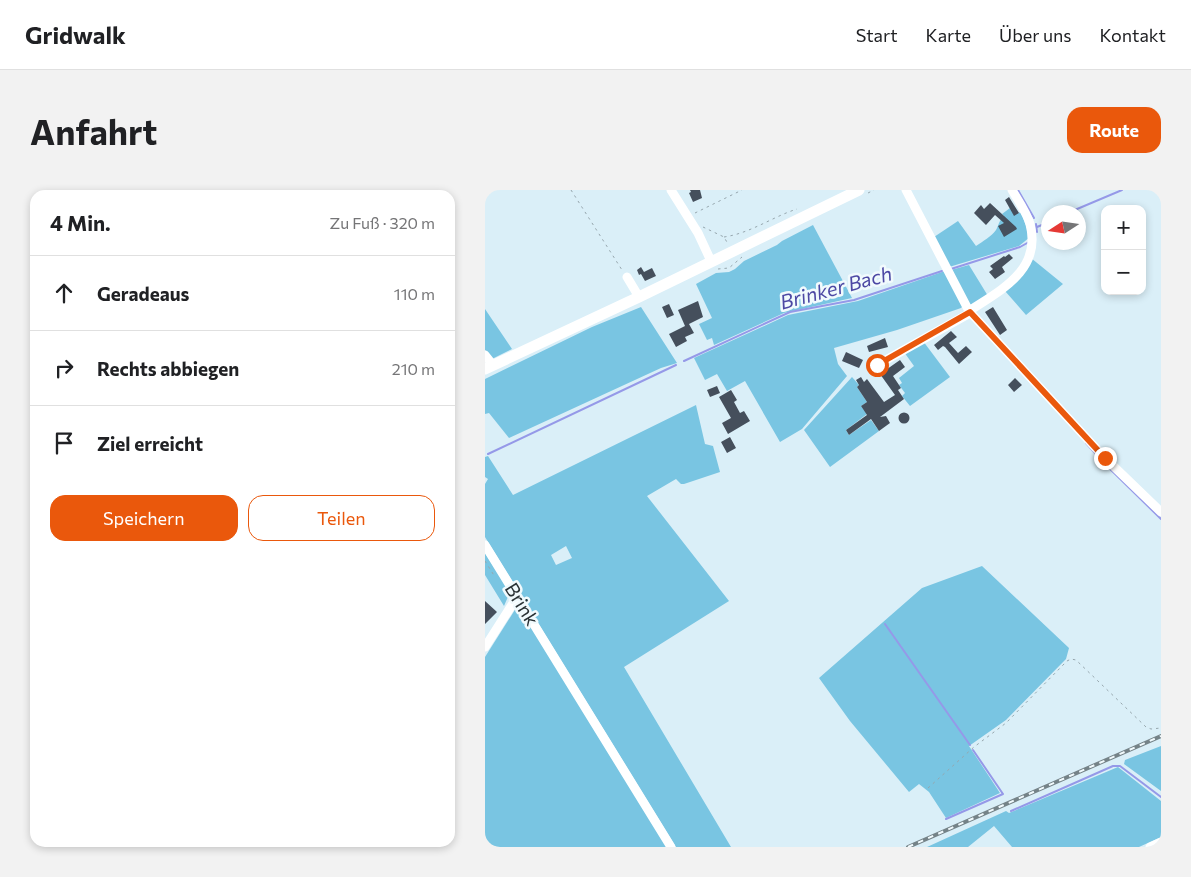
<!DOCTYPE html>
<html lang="de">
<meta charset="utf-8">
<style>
:root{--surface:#fff;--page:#f2f2f2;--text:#202124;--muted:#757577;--line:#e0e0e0;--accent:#ea580c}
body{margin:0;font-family:Commissioner,sans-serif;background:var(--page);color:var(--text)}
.controls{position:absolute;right:15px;top:15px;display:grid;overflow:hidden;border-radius:10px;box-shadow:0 2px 8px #0003}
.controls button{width:45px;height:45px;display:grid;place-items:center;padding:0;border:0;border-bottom:1px solid var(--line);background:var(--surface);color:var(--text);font:25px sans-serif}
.compass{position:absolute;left:556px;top:15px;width:45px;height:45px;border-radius:50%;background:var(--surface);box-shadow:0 2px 8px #0003;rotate:258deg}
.stop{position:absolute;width:15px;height:15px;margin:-11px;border:4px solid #ea580c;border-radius:50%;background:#fff}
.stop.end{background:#ea580c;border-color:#fff;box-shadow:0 1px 5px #0008}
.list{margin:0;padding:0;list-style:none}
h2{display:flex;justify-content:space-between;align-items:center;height:65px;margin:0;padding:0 20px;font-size:21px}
h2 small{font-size:16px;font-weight:400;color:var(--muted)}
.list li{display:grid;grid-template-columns:32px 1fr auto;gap:15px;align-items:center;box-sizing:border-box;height:75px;padding:0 20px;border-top:1px solid var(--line)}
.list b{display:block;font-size:19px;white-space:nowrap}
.list em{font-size:16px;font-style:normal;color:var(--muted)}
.actions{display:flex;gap:10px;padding:15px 20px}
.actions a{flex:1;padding:11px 0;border:1px solid var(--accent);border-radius:15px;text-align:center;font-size:18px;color:var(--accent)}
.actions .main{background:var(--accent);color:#fff}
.icon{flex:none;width:28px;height:28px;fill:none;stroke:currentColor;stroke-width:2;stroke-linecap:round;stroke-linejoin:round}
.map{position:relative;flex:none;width:676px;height:657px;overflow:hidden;border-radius:15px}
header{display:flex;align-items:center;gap:30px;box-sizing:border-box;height:70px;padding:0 25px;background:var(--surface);border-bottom:1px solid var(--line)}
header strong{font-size:24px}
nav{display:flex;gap:28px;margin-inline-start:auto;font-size:18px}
.intro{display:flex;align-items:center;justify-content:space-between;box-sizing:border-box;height:120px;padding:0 30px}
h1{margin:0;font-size:35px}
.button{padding:12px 22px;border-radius:15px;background:var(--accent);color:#fff;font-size:18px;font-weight:700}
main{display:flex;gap:30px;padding:0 30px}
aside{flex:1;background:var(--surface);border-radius:15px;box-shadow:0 2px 8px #0003}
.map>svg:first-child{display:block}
.green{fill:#79c5e2;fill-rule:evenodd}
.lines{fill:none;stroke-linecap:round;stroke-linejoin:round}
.stream{stroke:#9599e8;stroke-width:2}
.building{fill:#454f5c}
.path{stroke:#96a6ad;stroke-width:1;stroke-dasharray:2.5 4;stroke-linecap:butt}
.minor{stroke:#fff;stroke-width:9}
.major{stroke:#fff;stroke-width:11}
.rail-casing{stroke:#758388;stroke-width:4}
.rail{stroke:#f1fafd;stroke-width:2;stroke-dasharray:5.5;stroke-linecap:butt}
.route{stroke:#ea580c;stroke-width:6}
.labels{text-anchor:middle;stroke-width:5;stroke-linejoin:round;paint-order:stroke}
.street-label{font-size:19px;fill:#293134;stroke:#f1fafd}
.water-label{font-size:20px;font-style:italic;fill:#4c48a4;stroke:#f1fafd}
</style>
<header>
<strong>Gridwalk</strong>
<nav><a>Start</a><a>Karte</a><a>Über uns</a><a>Kontakt</a></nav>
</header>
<div class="intro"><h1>Anfahrt</h1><a class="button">Route</a></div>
<main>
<aside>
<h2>4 Min.<small>Zu Fuß · 320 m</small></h2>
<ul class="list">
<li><svg class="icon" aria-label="ahead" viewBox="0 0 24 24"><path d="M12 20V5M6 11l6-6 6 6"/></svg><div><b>Geradeaus</b></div><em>110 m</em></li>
<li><svg class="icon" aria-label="right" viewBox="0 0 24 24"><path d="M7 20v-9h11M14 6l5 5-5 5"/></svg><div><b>Rechts abbiegen</b></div><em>210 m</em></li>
<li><svg class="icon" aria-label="arrive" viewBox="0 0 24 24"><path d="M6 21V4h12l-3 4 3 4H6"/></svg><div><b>Ziel erreicht</b></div></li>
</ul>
<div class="actions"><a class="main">Speichern</a><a>Teilen</a></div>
</aside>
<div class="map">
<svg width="676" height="657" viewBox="0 0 676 657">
<rect width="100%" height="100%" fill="#daeff8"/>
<path class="green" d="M 525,18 L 529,25 L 536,22 L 545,47 L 534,56 L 464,77 L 449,47 L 473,31 L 491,56 C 498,51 506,47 511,40 C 514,35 513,32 519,26 L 517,24 Z
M 328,35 L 367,108 L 299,123 L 229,155 L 227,148 L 222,150 L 214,134 L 227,128 L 211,94 L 231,83 L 244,82 L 250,79 L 259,71 L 292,55 L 297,51 Z
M 546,68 L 578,94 L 541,125 L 520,101 Z
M 484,75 L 503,106 L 485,118 L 466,80 Z
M 460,81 L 478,116 L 476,118 L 412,140 L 349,158 L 353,174 L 362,186 L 317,239 L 295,252 L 260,191 L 242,201 L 232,184 L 220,190 L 209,168 L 303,125 L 373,111 Z
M 156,117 L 192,173 L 176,178 L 24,248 L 4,223 L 0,224 L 0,189 L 107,137 Z
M 0,119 L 27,159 L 7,169 L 0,160 Z
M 438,151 L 465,187 L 425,216 L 417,206 L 420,203 L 414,195 L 417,193 L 414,188 L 429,176 L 419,162 Z
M 367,187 L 374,195 L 372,197 L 382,212 L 376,216 L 382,224 L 361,240 L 364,245 L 386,230 L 394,241 L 345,277 L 319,240 Z
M 211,215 L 220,254 L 228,256 L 235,282 L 199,294 L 196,294 L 191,289 L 162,306 L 244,411 L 139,477 L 246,657 L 191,657 L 0,347 L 0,294 L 3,289 L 0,287 L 0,267 L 3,266 L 28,305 ZM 81,356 L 87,368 L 71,375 L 66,365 Z
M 0,363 L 25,402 L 19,416 L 0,385 Z
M 497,376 L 584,458 L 581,469 L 521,530 L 484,556 L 515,603 L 461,628 L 444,602 L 434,594 L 424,602 L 365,531 L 334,488 L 437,398 Z
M 33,415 L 182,657 L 0,657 L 0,467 Z
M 676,556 L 676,601 L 639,574 L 640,570 Z
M 633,577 L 676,611 L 676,647 L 654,657 L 527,657 L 509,636 L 483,657 L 442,657 L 521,621 L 524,623 Z"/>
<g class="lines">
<path class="stream" d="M 533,0 L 549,28
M 585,22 L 637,0
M 551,34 L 552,42
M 552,37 L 564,32
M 466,79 L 535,57 L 544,52
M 199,171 L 305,122 L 369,110 L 457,81
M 601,253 L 619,273 L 676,329
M 3,264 L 191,175
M 400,434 L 485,555
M 526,621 L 628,576 L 635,576 L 676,607
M 461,629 L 518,604 L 488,560"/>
</g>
<path class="building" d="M 205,0 L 215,0 L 217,8 L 208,12 L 204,3 L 206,2 Z
M 524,7 L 534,23 L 529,26 L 520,10 Z
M 505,13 L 531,37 L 532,39 L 519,47 L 513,36 L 519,33 L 510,25 L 501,35 L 489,23 L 496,15 L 499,19 Z
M 524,64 L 528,68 L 517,77 L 520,82 L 510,89 L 504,82 L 508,79 L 505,76 L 519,66 L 520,67 Z
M 156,77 L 159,82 L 167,78 L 171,86 L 160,91 L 156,84 L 154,85 L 152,80 Z
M 213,111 L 218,127 L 204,134 L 209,143 L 200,147 L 202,151 L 191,157 L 184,144 L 200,136 L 193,120 Z
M 184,114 L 189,125 L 182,128 L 177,117 Z
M 508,117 L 522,140 L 515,145 L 500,122 Z
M 466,141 L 472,147 L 464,153 L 473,163 L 481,156 L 487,162 L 474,174 L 460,157 L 458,156 L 453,160 L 449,155 Z
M 400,148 L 403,157 L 384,162 L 382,156 Z
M 361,162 L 378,170 L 374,178 L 357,171 Z
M 415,170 L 420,177 L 408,186 L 416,198 L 413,200 L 419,209 L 395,227 L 401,226 L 405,233 L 394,241 L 386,229 L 364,245 L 361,240 L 382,225 L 376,216 L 382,212 L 372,197 L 374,195 L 371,190 L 376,187 L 379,192 L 382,189 L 399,212 L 410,205 L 395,184 Z
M 530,188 L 537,195 L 529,202 L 523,195 Z
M 232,196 L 235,203 L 225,207 L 222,200 Z
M 246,200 L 252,210 L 249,212 L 255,223 L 259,221 L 265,231 L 243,244 L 237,233 L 246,228 L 234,207 Z
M413.5 228a5.5 5.5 0 1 1 11 0a5.5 5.5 0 1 1-11 0Z
M 245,247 L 251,258 L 242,263 L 236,252 Z
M 0,411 L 12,422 L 0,434 Z"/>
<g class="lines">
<path class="path" d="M 86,0 L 137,80
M 383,3 L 389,0
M 210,23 L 257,0
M 218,37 L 239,47 L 243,54
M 239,47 C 266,43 287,27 312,19
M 233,79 L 244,78 L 257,67
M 0,371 L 10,387
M 443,598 L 489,557 L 521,533 L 582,471 L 586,469 L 591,470 L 661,537 L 666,539 L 676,538"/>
<path class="minor" d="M 186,0 L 213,43 L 226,71
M 421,0 L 484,121 L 620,268 L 676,322
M 142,87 L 154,107
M 484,121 C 516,100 557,80 545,34 C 542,23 533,10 527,0
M 0,165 L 8,175
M 392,175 L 485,123
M 0,355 L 186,657
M 0,457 L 32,407
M 665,657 L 676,652"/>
<path class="major" d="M 0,179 L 154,107 L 374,0"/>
<defs>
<path id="rail" d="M 423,657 L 676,546"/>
</defs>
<use href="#rail" class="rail-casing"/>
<use href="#rail" class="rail"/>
</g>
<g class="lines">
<path class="route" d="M 392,175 L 485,122 L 620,268"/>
</g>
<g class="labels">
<g class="street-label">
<text transform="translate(37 414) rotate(58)" y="7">Brink</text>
</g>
<g class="water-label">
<text transform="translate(351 98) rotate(-15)" y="7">Brinker Bach</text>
</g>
</g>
</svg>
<div class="controls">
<button>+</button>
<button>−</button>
</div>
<svg class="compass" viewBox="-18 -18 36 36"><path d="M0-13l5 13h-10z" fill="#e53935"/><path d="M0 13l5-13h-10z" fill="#757577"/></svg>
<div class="stop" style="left:392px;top:175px"></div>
<div class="stop end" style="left:620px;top:268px"></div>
</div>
</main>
